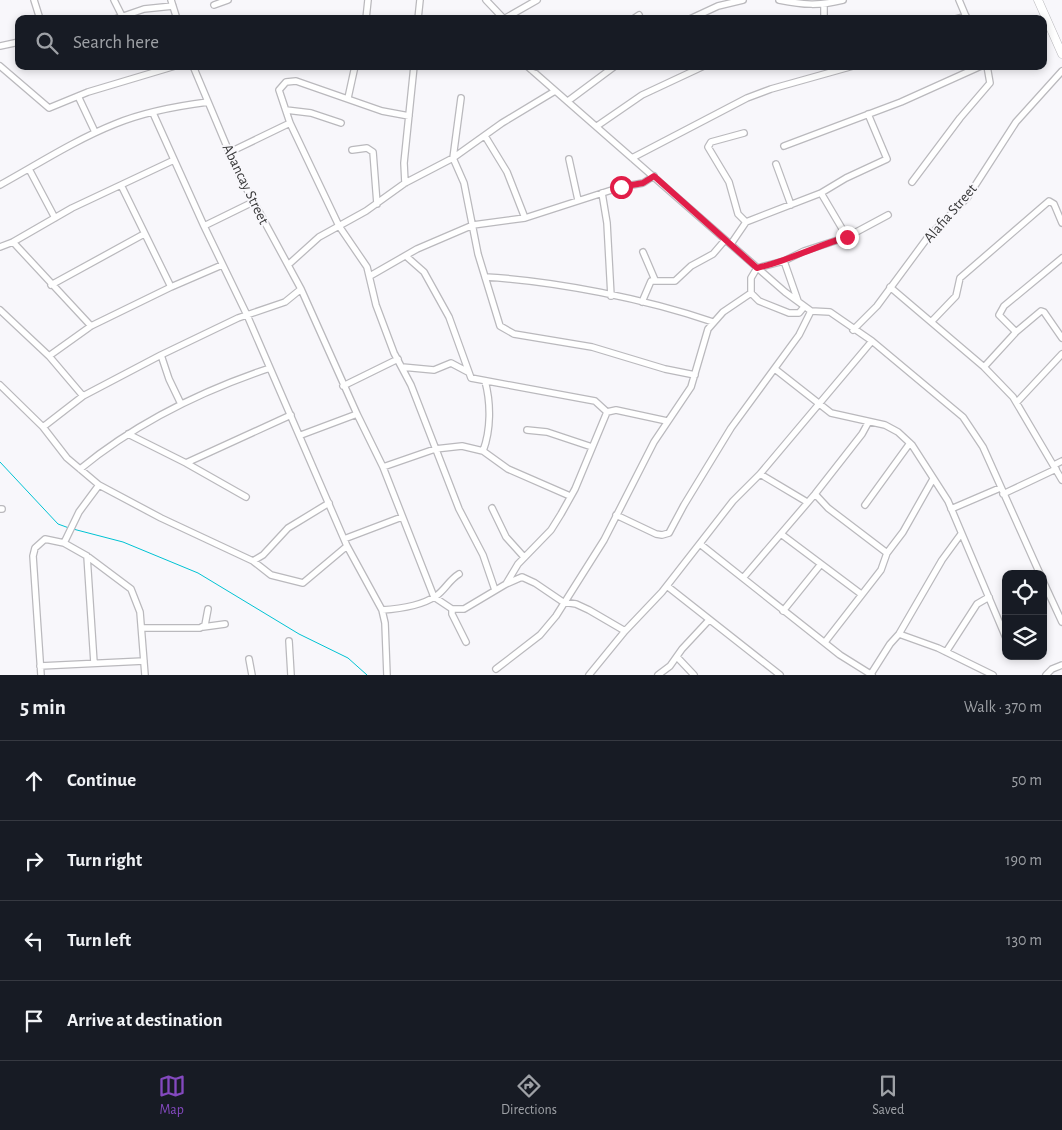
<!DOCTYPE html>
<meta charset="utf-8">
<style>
:root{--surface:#171b24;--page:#20242c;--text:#f1f3f6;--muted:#9ea1a6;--line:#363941;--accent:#8449bf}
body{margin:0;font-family:"Alegreya Sans",sans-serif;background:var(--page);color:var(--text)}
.controls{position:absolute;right:15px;bottom:15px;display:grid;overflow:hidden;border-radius:10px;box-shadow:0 2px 8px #0003}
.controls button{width:45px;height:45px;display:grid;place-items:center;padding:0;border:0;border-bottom:1px solid var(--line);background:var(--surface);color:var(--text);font:25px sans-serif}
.stop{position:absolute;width:15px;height:15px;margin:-11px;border:4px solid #e11d48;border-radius:50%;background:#fff}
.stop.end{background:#e11d48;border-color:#fff;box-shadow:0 1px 5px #0008}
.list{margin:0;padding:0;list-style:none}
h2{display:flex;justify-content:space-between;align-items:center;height:65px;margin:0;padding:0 20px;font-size:21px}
h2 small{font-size:16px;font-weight:400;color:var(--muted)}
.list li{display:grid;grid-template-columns:32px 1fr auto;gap:15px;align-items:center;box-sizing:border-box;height:80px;padding:0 20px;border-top:1px solid var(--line)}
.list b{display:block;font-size:19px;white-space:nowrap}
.list em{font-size:16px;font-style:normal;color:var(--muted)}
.icon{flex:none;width:28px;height:28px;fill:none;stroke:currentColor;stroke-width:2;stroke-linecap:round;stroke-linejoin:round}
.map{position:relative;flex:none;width:1062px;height:675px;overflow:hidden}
.search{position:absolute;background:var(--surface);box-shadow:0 2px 8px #0003;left:15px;right:15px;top:15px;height:55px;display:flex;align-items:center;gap:12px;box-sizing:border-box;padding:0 18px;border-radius:10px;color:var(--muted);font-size:19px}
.sheet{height:385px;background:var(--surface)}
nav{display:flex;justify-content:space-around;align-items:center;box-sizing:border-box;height:70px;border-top:1px solid var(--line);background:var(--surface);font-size:14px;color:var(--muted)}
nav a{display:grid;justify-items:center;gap:2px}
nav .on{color:var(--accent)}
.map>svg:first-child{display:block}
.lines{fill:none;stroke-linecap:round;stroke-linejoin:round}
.stream{stroke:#00c3d3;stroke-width:1}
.street-casing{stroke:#bab9bd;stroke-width:8}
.secondary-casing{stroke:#bab9bd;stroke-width:9}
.street{stroke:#fff;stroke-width:5.5}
.secondary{stroke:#fff;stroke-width:8}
.route{stroke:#e11d48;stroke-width:6}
.labels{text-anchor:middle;stroke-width:4;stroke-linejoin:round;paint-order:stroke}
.street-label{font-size:15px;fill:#373738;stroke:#f8f7fb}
</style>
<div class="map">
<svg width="1062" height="675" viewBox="0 0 1062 675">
<rect width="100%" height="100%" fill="#f8f7fb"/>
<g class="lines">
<path class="stream" d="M 0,462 L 58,524 L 69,528
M 73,529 L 123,542 L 198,573 L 299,634 L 348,658 L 367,675"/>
<defs>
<path id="street" d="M 34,0 L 40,19
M 114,0 L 122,16
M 171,0 L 177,19
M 486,0 L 504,19
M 779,0 C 804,5 819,6 843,0
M 959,0 L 967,19
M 214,5 L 228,0
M 115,19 L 144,9 L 173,6
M 366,19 L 368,0
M 418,19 L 420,0
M 504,19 L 537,0
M 633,19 L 639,15
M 690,19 L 718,6 L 743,0
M 824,19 L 824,5
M 955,19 L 966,16
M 0,46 L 19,42
M 0,66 L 49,108 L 88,92 L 175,66
M 193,66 L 238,173 L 301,289 L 357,414 L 301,435
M 527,66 L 785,292 L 811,311 L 830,312 L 872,341 L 963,417 L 983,447 L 1040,574
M 531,69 L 539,66
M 78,96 L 95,132
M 348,98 L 355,66
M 461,98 L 453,158 L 464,183 L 478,254 L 500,326 L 514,334 L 592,347 L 665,369 L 695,375
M 568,101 L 615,66
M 286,110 L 311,113 L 341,123
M 153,113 L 204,226 L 247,315 L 347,546 L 382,610 L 385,623 L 387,675
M 409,116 L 382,111 L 296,81 L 286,82 L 279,90 L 290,123 L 339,226 L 367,267 L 376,305 L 394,353 L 411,385 L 459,509 L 483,555 L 495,590
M 597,126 L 642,95 L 704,66
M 744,133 L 711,142 L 708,147 L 729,182 L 738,214 L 746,222
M 485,136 L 507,172 L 525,218
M 784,146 L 901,102 L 981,66
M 352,150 L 367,148 L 373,152 L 377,204
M 230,152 L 290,123
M 632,158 L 747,98 L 771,89 L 853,66
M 569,159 L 578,200
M 776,164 L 791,205
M 29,169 L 55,218
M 912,182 L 960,118 L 990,83 L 987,66
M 405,183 L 404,163 L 414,66
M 0,185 C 38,164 75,140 115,124 C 144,112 177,106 208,102
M 121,185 L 171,287
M 602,193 L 607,223 L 611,296
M 821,193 L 847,237
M 204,226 L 253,202
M 13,242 L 91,326
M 731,244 L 746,222 L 821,193 L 846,178 L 887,159 L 868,114
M 0,247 L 13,242 L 72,208 L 174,160
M 643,252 L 655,280
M 407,257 L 424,272 L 449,317 L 471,378 L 595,401 L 607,412 L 575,489 L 561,514 L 551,530 L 518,564 L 506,584
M 784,261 L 798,301
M 288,265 L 319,237 L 366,211 L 405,183 L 453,158 L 502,123 L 555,91
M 370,276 L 417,249 L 473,225 L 525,218 L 621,187 L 643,183 L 654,176
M 485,277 C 556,281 646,299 713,322
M 51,285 L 144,234
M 890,287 L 984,367 L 1013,397 L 1062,480
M 642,302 L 651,281 L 675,281 L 691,266 L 713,254 L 725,240
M 804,307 L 799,313 L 789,313 L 759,301 L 751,293 L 751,278 L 757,268 L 784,261 L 804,251 L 847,237 L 888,215
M 0,310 L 49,356 L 83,396
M 932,321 L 956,296 L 960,278 L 1049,201 L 1054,204 L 1062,223
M 853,330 L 877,306 L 928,237 L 967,198 L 1016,122 L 1062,71
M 1016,332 L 999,315 L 1004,306 L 1062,258
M 161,355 L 169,379 L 181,404
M 49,356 L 91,326 L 171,287 L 222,265
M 402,367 L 434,370 L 451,363 L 468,372
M 984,367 L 1016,332 L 1041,311 L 1044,312 L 1062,338
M 775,369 L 831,413 L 885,425 L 898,432 L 912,445 L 948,501 L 1006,638
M 0,385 L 43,427 L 67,458 L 99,485 L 161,518 L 253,561 L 271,575 L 303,583 L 347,546
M 343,386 L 398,359
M 1017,402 L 1062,354
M 607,412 L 616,410 L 667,421
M 357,414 L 383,467 L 434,597 L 452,609 L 464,609 L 506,584 L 522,577 L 535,583 L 563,602 L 576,604 L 589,610 L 625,631
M 43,427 L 83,396 L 161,355 L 238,318 L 285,302 L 301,289
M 527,430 L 547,432 L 592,447
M 128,434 L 186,463 L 291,415
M 483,451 C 491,430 491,403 485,381
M 186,463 L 246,497
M 1054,465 L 1062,461
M 383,467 L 435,449 L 462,446 L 483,451 L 508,469 L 570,496
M 80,469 C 136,423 201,391 270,368
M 760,474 L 807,502
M 99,485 L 79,512 L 64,543 L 87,556 L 131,589 L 140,612 L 145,675
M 815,494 L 828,508 L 887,553
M 1003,494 L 1056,469
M 865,505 L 910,443
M 492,508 L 506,537 L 524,557
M 0,509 L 2,509
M 951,509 L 1000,488
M 616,515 L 656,534 L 662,535 L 669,533 L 684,505 L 731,428 L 799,335 L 811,311
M 781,534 L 861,594
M 344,539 L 402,517
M 700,544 L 840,655 L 872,675
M 87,556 L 94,663
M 253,561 L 263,555 L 288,528 L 329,503
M 743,578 L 815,494 L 862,434 L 868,423
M 1043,581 L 1062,622
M 667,586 L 780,675
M 452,609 L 452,614 L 466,642
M 382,610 C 398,609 421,606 436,596 C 445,590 449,580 459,574
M 783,611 L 821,564
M 203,627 L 225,624
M 142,628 L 200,628 L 205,625 L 208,609
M 899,634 L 938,648 L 993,675
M 289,641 L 291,675
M 825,642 L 881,570 L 887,553 L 903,532 L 933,479
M 946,652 L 977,604 L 989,597
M 677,657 L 694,675
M 249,659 L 252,675
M 40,666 L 144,661
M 496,669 L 540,635 L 556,616 L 604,540 L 654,442 L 691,387 L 708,329 L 723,312 L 751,293
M 871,674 L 890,644 L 899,634 L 942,560 L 961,534
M 41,675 L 33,556 L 35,548 L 45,539 L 64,543
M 589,675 L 625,631 L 662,592 L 733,501 L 760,474 L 872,341
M 658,675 L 670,666 L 682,649 L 709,620
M 1046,675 L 1052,669 L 1062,665"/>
<path id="secondary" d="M 1038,0 L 1062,54"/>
</defs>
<use href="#street" class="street-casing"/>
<use href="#secondary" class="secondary-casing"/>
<use href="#street" class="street"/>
<use href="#secondary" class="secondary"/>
</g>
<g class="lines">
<path class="route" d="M 621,187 L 643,183 L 654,176 L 757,268 C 788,261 816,246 847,237"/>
</g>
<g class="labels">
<g class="street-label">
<text transform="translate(246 184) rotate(64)" y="5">Abancay Street</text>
<text transform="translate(950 213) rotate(-49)" y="5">Alafia Street</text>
</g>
</g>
</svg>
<div class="controls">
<button><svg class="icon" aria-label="locate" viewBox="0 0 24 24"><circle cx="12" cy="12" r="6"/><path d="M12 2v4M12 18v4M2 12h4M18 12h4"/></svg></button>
<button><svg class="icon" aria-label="layers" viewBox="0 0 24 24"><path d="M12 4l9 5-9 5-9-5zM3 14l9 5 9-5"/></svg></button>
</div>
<div class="stop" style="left:621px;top:187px"></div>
<div class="stop end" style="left:847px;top:237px"></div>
<div class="search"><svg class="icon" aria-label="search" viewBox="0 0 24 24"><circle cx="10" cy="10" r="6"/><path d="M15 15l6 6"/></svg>Search here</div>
</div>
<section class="sheet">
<h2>5 min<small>Walk · 370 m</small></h2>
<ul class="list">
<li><svg class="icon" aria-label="ahead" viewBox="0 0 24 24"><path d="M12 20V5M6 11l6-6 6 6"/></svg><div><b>Continue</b></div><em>50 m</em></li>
<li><svg class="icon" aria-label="right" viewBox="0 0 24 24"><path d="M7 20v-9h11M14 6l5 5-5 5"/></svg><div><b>Turn right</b></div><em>190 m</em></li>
<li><svg class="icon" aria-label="left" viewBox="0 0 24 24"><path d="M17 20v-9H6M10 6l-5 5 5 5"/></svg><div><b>Turn left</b></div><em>130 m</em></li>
<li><svg class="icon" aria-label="arrive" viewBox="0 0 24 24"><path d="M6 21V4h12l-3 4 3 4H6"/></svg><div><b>Arrive at destination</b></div></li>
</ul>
</section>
<nav>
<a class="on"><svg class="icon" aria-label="map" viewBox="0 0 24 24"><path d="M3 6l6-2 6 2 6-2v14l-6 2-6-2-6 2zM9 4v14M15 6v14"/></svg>Map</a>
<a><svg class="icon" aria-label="directions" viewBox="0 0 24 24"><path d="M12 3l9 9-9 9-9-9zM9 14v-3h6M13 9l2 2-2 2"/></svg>Directions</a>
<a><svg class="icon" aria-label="saved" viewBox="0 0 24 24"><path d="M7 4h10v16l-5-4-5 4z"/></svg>Saved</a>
</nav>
